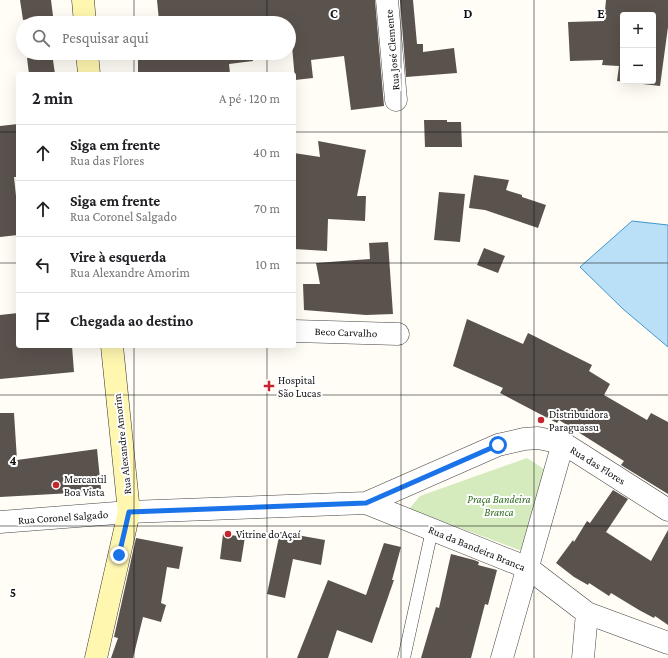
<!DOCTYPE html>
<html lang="pt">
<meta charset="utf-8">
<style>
:root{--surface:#fff;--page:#f2f2f2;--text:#202124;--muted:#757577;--line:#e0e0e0}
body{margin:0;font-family:"Crimson Pro",serif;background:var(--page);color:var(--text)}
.controls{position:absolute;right:12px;top:12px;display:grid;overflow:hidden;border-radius:4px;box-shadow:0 4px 16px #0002}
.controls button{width:36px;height:36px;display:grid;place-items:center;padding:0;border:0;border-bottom:1px solid var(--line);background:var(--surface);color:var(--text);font:20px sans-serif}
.stop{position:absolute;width:12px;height:12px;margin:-9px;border:3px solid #1a73e8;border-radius:50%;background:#fff}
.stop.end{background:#1a73e8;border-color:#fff;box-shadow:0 1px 4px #0008}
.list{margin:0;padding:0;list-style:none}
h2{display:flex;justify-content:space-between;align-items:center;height:52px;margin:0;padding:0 16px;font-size:17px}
h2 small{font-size:13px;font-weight:400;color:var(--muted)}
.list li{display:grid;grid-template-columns:26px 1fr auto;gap:12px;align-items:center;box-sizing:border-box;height:56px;padding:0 16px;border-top:1px solid var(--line)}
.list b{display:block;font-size:15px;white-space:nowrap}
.list p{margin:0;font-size:13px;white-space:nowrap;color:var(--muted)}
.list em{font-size:13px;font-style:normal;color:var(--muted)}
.icon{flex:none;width:22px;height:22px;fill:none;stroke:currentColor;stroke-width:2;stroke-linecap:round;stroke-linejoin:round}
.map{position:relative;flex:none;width:668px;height:658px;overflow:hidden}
.search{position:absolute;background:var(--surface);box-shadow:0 4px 16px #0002;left:16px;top:16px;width:280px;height:44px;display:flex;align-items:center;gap:10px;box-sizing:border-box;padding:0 14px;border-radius:22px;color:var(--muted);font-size:15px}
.panel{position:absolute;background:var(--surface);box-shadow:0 4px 16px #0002;left:16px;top:72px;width:280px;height:276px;border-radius:4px}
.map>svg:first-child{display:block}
.green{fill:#d5ebbd}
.water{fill:#b9e0f7;stroke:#3f96cf}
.building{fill:#5a524d;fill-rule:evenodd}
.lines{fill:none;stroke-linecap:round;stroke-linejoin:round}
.lane-casing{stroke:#444;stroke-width:13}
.street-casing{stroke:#444;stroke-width:23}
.secondary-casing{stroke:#333;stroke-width:23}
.lane{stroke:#fff;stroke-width:12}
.street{stroke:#fff;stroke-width:22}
.secondary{stroke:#fff6b0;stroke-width:22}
.route{stroke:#1a73e8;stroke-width:5}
.grid{fill:none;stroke:#111;stroke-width:1;stroke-opacity:0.55}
.poi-dot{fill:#c4262e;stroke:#fff;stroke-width:1.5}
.labels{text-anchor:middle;stroke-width:4;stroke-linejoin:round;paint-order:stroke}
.street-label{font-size:11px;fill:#111;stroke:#fff}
.poi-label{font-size:11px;fill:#111;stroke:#fff;text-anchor:start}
.park-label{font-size:11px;font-style:italic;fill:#2f6b1f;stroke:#fff}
.grid-label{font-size:13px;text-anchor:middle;font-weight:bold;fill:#111;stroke:#fff;stroke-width:4;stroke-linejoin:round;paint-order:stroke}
</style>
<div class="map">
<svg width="668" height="658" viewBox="0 0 668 658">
<rect width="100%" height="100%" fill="#fffdf5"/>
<path class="green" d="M 527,458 L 547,471 L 522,551 L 409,509 L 420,496 Z"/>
<path class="water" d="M 632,221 L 668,225 L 668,347 L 623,309 L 580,267 Z"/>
<path class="building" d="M 20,0 L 51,0 L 53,16 L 23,20 Z
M 157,0 L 375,0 L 384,106 L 351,110 L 344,56 L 311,60 L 313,78 L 295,80 L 290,23 L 193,23 L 192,18 L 159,21 Z
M 400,0 L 413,0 L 417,44 L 423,44 L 423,52 L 454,48 L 457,73 L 406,77 Z
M 606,0 L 668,0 L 668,27 L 660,86 L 617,81 L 619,66 L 602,65 L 603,60 L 570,61 L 568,22 L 604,21 ZM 623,15 L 653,15 L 653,81 L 623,81 Z
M 28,53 L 52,53 L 55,74 L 29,74 L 27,58 L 29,58 Z
M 138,53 L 252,53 L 253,61 L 229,64 L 230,74 L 138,74 Z
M 424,120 L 447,120 L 447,122 L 461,122 L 462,147 L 425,147 Z
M 18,124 L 18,177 L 14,177 L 18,215 L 18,235 L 0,237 L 0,126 Z
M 318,141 L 366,150 L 357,196 L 366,196 L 365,221 L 328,219 L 327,251 L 294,249 L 294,153 L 320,157 Z
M 474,175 L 509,180 L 506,190 L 522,195 L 522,197 L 546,205 L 538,228 L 485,210 L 469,208 Z
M 439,192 L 465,194 L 460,242 L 434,240 Z
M 388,242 L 393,314 L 366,315 L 304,310 L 303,284 L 320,284 L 316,263 L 370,259 L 369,243 Z
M 484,248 L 505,256 L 498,273 L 477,265 Z
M 18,313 L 18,346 L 72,346 L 74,372 L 0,379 L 0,315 Z
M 467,319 L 523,344 L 528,333 L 592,365 L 589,371 L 610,384 L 604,395 L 647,420 L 651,413 L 668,422 L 668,494 L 621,465 L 624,461 L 559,420 L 557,423 L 500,393 L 503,388 L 453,366 Z
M 0,413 L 14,413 L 17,460 L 97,449 L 101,489 L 72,493 L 0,497 Z
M 613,490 L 628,499 L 606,532 L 651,561 L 668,530 L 668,625 L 655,616 L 654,618 L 639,610 L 611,593 L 609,596 L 589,583 L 588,585 L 574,577 L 556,563 L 573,540 L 574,542 L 587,521 L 590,523 Z
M 280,532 L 325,540 L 321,565 L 293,559 L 285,598 L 267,594 Z
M 223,534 L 245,537 L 241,562 L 220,559 Z
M 136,538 L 183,547 L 179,569 L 167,567 L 161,603 L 166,605 L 161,622 L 143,617 L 133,658 L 111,658 L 118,638 L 114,637 Z
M 384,543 L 401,547 L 392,580 L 394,580 L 372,643 L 337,630 L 328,658 L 297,658 L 328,580 L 366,595 Z
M 451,554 L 474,560 L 479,562 L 478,565 L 497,570 L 488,605 L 485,604 L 471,658 L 421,658 L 436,607 L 439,608 Z"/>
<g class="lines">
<defs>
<path id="lane" d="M 404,658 L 432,530"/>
<path id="street" d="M 387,0 L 396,100
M 294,331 L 398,334
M 366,503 L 528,568 L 587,613 L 668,643
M 0,522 L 129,512 L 366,503 L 498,445 L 524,439 L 538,438 L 563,443 L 668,510
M 502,658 L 563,443
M 583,658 L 587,613"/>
<path id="secondary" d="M 83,0 L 85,23
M 87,53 L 89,74
M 96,658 L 129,512 L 112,346"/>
</defs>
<use href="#lane" class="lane-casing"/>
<use href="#street" class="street-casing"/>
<use href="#secondary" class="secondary-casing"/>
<use href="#lane" class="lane"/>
<use href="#street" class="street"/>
<use href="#secondary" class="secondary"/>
</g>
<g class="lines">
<path class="route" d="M 119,555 L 129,512 L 366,503 L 498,445"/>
</g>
<path class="grid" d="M 134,0 L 134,23M 267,0 L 267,23M 401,0 L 401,658M 534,0 L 534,658M 134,53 L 134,74M 267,53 L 267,74M 0,132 L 18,132M 294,132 L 668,132M 0,263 L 18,263M 294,263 L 668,263M 134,346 L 134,658M 267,346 L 267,658M 0,395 L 668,395M 0,526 L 668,526"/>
<g class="poi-dot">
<path d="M267 380h4v4h4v4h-4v4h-4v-4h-4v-4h4z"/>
<circle cx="541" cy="420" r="4"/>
<circle cx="56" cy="485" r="4"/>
<circle cx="228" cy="534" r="4"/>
</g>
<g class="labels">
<g class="street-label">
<text transform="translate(392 50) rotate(-95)" y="4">Rua José Clemente</text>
<text transform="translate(346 332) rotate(2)" y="4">Beco Carvalho</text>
<text transform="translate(122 444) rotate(-96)" y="4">Rua Alexandre Amorim</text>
<text transform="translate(598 465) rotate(32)" y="4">Rua das Flores</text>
<text transform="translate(63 517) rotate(-4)" y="4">Rua Coronel Salgado</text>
<text transform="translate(477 548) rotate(22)" y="4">Rua da Bandeira Branca</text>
</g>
<g class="poi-label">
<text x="278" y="384">Hospital<tspan x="278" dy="13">São Lucas</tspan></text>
<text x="549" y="418">Distribuidora<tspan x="549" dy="13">Paraguassu</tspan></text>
<text x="64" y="483">Mercantil<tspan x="64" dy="13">Boa Vista</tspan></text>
<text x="236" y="538">Vitrine do Açaí</text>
</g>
<g class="park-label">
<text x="499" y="503">Praça Bandeira<tspan x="499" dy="13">Branca</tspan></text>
</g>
</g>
<g class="grid-label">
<text x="334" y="18">C</text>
<text x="468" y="18">D</text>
<text x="601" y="18">E</text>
<text x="13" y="465">4</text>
<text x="13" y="597">5</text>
</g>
</svg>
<div class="controls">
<button>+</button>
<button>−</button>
</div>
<div class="stop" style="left:498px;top:445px"></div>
<div class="stop end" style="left:119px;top:555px"></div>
<div class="search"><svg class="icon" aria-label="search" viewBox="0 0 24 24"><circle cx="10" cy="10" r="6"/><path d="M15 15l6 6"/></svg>Pesquisar aqui</div>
<section class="panel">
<h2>2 min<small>A pé · 120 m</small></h2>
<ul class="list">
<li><svg class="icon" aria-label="ahead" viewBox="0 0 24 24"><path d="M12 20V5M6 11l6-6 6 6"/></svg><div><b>Siga em frente</b><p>Rua das Flores</p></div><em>40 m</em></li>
<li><svg class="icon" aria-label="ahead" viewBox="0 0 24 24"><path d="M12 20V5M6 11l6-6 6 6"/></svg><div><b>Siga em frente</b><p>Rua Coronel Salgado</p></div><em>70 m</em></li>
<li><svg class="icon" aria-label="left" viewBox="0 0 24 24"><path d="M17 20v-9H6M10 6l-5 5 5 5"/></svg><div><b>Vire à esquerda</b><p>Rua Alexandre Amorim</p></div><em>10 m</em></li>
<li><svg class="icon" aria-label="arrive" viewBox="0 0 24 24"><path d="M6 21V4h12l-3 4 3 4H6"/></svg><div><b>Chegada ao destino</b></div></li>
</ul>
</section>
</div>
